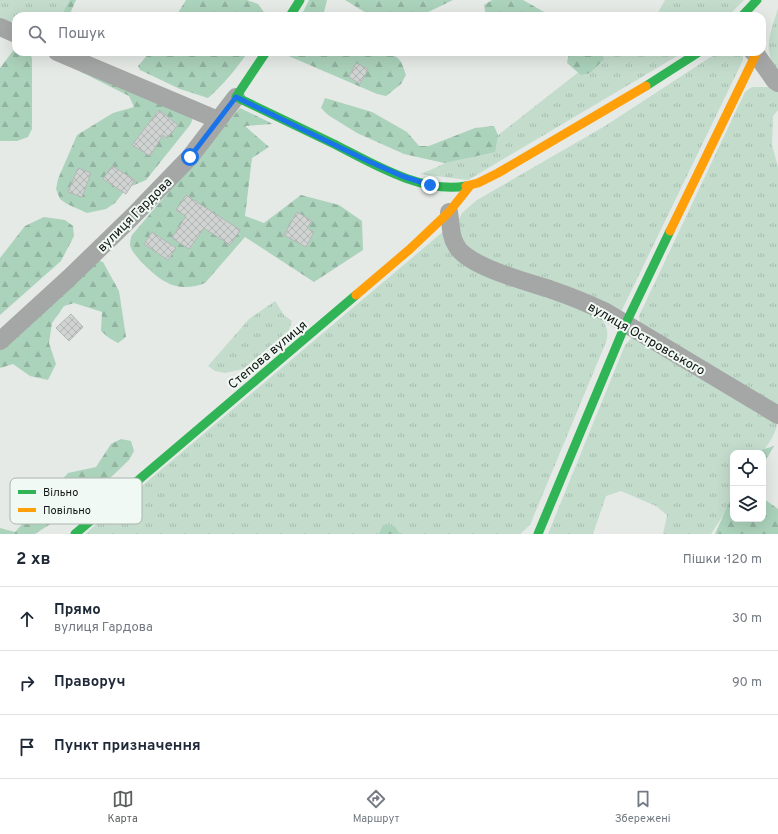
<!DOCTYPE html>
<html lang="uk">
<meta charset="utf-8">
<style>
:root{--surface:#fff;--page:#f6f6f7;--text:#1f2937;--muted:#747a83;--line:#e0e1e3;--accent:#5b5f5d}
body{margin:0;font-family:Overpass,sans-serif;background:var(--page);color:var(--text)}
.controls{position:absolute;right:12px;bottom:12px;display:grid;overflow:hidden;border-radius:8px;box-shadow:0 4px 16px #0002}
.controls button{width:36px;height:36px;display:grid;place-items:center;padding:0;border:0;border-bottom:1px solid var(--line);background:var(--surface);color:var(--text);font:20px sans-serif}
.stop{position:absolute;width:12px;height:12px;margin:-9px;border:3px solid #1a73e8;border-radius:50%;background:#fff}
.stop.end{background:#1a73e8;border-color:#fff;box-shadow:0 1px 4px #0008}
.list{margin:0;padding:0;list-style:none}
h2{display:flex;justify-content:space-between;align-items:center;height:52px;margin:0;padding:0 16px;font-size:17px}
h2 small{font-size:13px;font-weight:400;color:var(--muted)}
.list li{display:grid;grid-template-columns:26px 1fr auto;gap:12px;align-items:center;box-sizing:border-box;height:64px;padding:0 16px;border-top:1px solid var(--line)}
.list b{display:block;font-size:15px;white-space:nowrap}
.list p{margin:0;font-size:13px;white-space:nowrap;color:var(--muted)}
.list em{font-size:13px;font-style:normal;color:var(--muted)}
.icon{flex:none;width:22px;height:22px;fill:none;stroke:currentColor;stroke-width:2;stroke-linecap:round;stroke-linejoin:round}
.map{position:relative;flex:none;width:778px;height:534px;overflow:hidden}
.search{position:absolute;background:var(--surface);box-shadow:0 4px 16px #0002;left:12px;right:12px;top:12px;height:44px;display:flex;align-items:center;gap:10px;box-sizing:border-box;padding:0 14px;border-radius:12px;color:var(--muted);font-size:15px}
.sheet{height:244px;background:var(--surface)}
nav{display:flex;justify-content:space-around;align-items:center;box-sizing:border-box;height:56px;border-top:1px solid var(--line);background:var(--surface);font-size:11px;color:var(--muted)}
nav a{display:grid;justify-items:center;gap:2px}
nav .on{color:var(--accent)}
.map>svg:first-child{display:block}
.grass{fill:url(#grass-tufts)}
.forest{fill:url(#forest-firs)}
.building{fill:url(#building-cross-hatch);stroke:#b5b8b7}
.lines{fill:none;stroke-linecap:round;stroke-linejoin:round}
.street{stroke:#a5a7a6;stroke-width:18}
.fast{stroke:#30b455;stroke-width:9}
.slow{stroke:#ff9f0a;stroke-width:9}
.route{stroke:#1a73e8;stroke-width:5}
.labels{text-anchor:middle;stroke-width:4;stroke-linejoin:round;paint-order:stroke}
.street-label{font-size:13px;fill:#111412;stroke:#f0f9f3}
.key{fill:#f0f9f3;stroke:#adb4b0;stroke-width:1}
.key-label{font-size:11px;fill:#111412}
</style>
<div class="map">
<svg width="778" height="534" viewBox="0 0 778 534">
<defs>
<pattern id="grass-tufts" width="24" height="20" patternUnits="userSpaceOnUse"><rect width="24" height="20" fill="#c3dccc"/><path d="M3 7l-1-3M5 7V3M7 7l1-3M15 17l-1-3M17 17v-4M19 17l1-3" fill="none" stroke="#a6bcae"/></pattern>
<pattern id="forest-firs" width="22" height="20" patternUnits="userSpaceOnUse"><rect width="22" height="20" fill="#abd2ba"/><path d="M5 1l3.5 6h-7zM16 11l3.5 6h-7z" fill="#92b39f"/></pattern>
<pattern id="building-cross-hatch" width="8" height="8" patternUnits="userSpaceOnUse"><rect width="8" height="8" fill="#cfd3d1"/><path d="M0 0l8 8M0 8l8-8" fill="none" stroke="#b1b4b2"/></pattern>
</defs>
<rect width="100%" height="100%" fill="#e5eae7"/>
<path class="grass" d="M 0,0 L 74,0 L 67,16 L 16,16 L 16,28 L 0,21 Z
M 665,0 L 744,0 L 728,16 L 656,16 Z
M 778,8 L 778,72 C 761,49 771,33 778,8 Z
M 604,52 L 632,52 L 636,54 L 637,52 L 684,52 L 468,180 L 420,174 L 435,168 L 492,140 Z
M 721,52 L 734,52 L 743,56 L 743,60 L 621,312 L 474,255 L 457,231 L 459,219 L 462,213 L 477,200 L 605,126 L 709,58 Z
M 752,87 L 767,87 L 778,91 L 778,110 L 773,116 L 772,145 L 778,167 L 778,409 L 640,323 L 639,316 L 745,92 Z
M 445,230 L 446,239 L 600,317 C 607,326 609,332 606,342 L 530,525 L 520,534 L 85,534 Z
M 275,301 L 284,315 L 292,321 L 289,330 L 243,369 L 225,373 L 215,371 L 208,366 L 249,319 Z
M 634,335 L 777,421 C 778,432 768,444 762,453 L 733,453 L 733,500 L 711,534 L 663,534 L 667,515 L 656,506 L 621,491 L 606,496 L 593,534 L 548,534 L 625,345 Z"/>
<path class="forest" d="M 70,0 L 76,0 L 69,16 L 61,16 Z
M 186,0 L 247,0 L 258,4 L 267,16 L 176,16 Z
M 309,0 L 327,0 L 323,16 L 301,16 Z
M 345,0 L 453,0 L 420,16 L 371,16 Z
M 492,0 L 523,0 L 551,16 L 514,16 L 507,14 L 499,16 L 486,16 L 484,5 Z
M 16,47 L 16,52 L 30,52 L 32,59 L 32,129 L 28,137 L 17,141 L 0,141 L 0,68 Z
M 150,52 L 248,52 C 237,68 223,85 208,98 L 180,89 L 140,70 L 138,66 Z
M 285,52 L 383,52 C 399,56 401,59 406,75 L 401,84 L 386,96 L 377,94 L 284,54 Z
M 569,52 L 601,52 L 604,59 L 590,73 L 581,75 L 567,63 Z
M 69,66 L 194,116 L 190,125 L 146,180 L 127,188 L 115,203 L 106,209 L 87,213 L 67,204 L 60,199 L 56,189 L 58,179 L 77,135 L 113,113 L 134,107 L 129,96 Z
M 325,98 L 372,112 L 407,132 L 419,146 L 429,146 L 475,128 L 494,126 L 498,135 L 495,152 L 444,163 L 404,154 L 357,133 L 328,115 L 321,108 Z
M 240,108 L 273,124 L 245,126 L 269,147 L 252,158 L 245,216 L 264,223 L 301,195 L 339,205 L 362,221 L 363,250 L 314,282 L 245,237 L 205,283 C 193,288 177,289 166,282 C 157,278 130,254 130,244 C 130,241 131,237 132,235 Z
M 44,217 L 65,220 L 73,226 L 74,236 L 61,261 L 0,315 L 0,258 L 25,226 Z
M 94,259 L 103,262 L 119,291 L 126,337 L 118,343 L 109,338 L 101,331 L 102,312 L 74,303 L 64,306 L 52,323 L 49,343 L 56,364 L 48,380 L 30,376 L 13,364 L 0,368 L 0,342 Z
M 121,439 L 131,441 L 134,451 L 129,460 L 87,500 L 35,534 L 0,534 L 0,528 L 15,532 L 68,473 L 96,467 L 111,444 Z
M 774,446 L 763,465 L 763,453 L 752,453 Z
M 733,494 L 733,519 L 763,519 L 763,498 L 778,509 L 778,534 L 715,534 Z
M 383,525 L 394,526 L 400,534 L 379,534 Z"/>
<path class="building" d="M 356,63 L 368,69 L 360,84 L 349,77 Z
M 159,110 L 178,125 L 167,138 L 163,135 L 150,156 L 132,145 Z
M 112,166 L 135,180 L 126,194 L 103,179 Z
M 78,168 L 91,173 L 82,197 L 68,192 Z
M 186,195 L 240,230 L 230,245 L 204,228 L 189,249 L 172,238 L 186,216 L 176,210 Z
M 297,212 L 312,221 L 307,228 L 314,232 L 306,247 L 284,235 Z
M 152,232 L 176,248 L 168,260 L 144,244 Z
M 71,314 L 83,327 L 69,341 L 56,328 Z"/>
<g class="lines">
<path class="street" d="M 0,27 L 16,34
M 57,52 L 218,120
M 753,52 L 756,54 L 775,81 L 778,83
M 449,212 C 451,223 450,236 456,245 C 467,267 529,282 552,290 C 570,296 589,304 606,312 L 778,415
M 0,341 L 69,278 L 133,216 L 190,157 L 236,97"/>
<path class="fast" d="M 290,16 L 300,0
M 742,16 L 757,0
M 266,52 L 236,97 C 268,112 300,128 332,143 C 370,162 421,194 466,186
M 646,86 L 699,52
M 75,534 L 356,295
M 538,534 L 626,323 L 670,231"/>
<path class="slow" d="M 466,186 L 478,183 L 498,173 L 646,86
M 670,231 L 756,54
M 356,295 L 410,249 L 449,212 L 469,187"/>
</g>
<g class="lines">
<path class="route" d="M 190,157 L 236,97 L 368,161 L 402,176 L 430,185"/>
</g>
<g class="labels">
<g class="street-label">
<text transform="translate(134 214) rotate(-45)" y="5">вулиця Гардова</text>
<text transform="translate(647 338) rotate(30)" y="5">вулиця Островського</text>
<text transform="translate(267 354) rotate(-40)" y="5">Степова вулиця</text>
</g>
</g>
<rect x="10" y="478" width="132" height="46" rx="6" class="key"/>
<rect x="18" y="490" width="18" height="4" fill="#30b455"/>
<rect x="18" y="508" width="18" height="4" fill="#ff9f0a"/>
<g class="key-label">
<text x="43" y="496">Вільно</text>
<text x="43" y="514">Повільно</text>
</g>
</svg>
<div class="controls">
<button><svg class="icon" aria-label="locate" viewBox="0 0 24 24"><circle cx="12" cy="12" r="6"/><path d="M12 2v4M12 18v4M2 12h4M18 12h4"/></svg></button>
<button><svg class="icon" aria-label="layers" viewBox="0 0 24 24"><path d="M12 4l9 5-9 5-9-5zM3 14l9 5 9-5"/></svg></button>
</div>
<div class="stop" style="left:190px;top:157px"></div>
<div class="stop end" style="left:430px;top:185px"></div>
<div class="search"><svg class="icon" aria-label="search" viewBox="0 0 24 24"><circle cx="10" cy="10" r="6"/><path d="M15 15l6 6"/></svg>Пошук</div>
</div>
<section class="sheet">
<h2>2 хв<small>Пішки · 120 m</small></h2>
<ul class="list">
<li><svg class="icon" aria-label="ahead" viewBox="0 0 24 24"><path d="M12 20V5M6 11l6-6 6 6"/></svg><div><b>Прямо</b><p>вулиця Гардова</p></div><em>30 m</em></li>
<li><svg class="icon" aria-label="right" viewBox="0 0 24 24"><path d="M7 20v-9h11M14 6l5 5-5 5"/></svg><div><b>Праворуч</b></div><em>90 m</em></li>
<li><svg class="icon" aria-label="arrive" viewBox="0 0 24 24"><path d="M6 21V4h12l-3 4 3 4H6"/></svg><div><b>Пункт призначення</b></div></li>
</ul>
</section>
<nav>
<a class="on"><svg class="icon" aria-label="map" viewBox="0 0 24 24"><path d="M3 6l6-2 6 2 6-2v14l-6 2-6-2-6 2zM9 4v14M15 6v14"/></svg>Карта</a>
<a><svg class="icon" aria-label="directions" viewBox="0 0 24 24"><path d="M12 3l9 9-9 9-9-9zM9 14v-3h6M13 9l2 2-2 2"/></svg>Маршрут</a>
<a><svg class="icon" aria-label="saved" viewBox="0 0 24 24"><path d="M7 4h10v16l-5-4-5 4z"/></svg>Збережені</a>
</nav>
